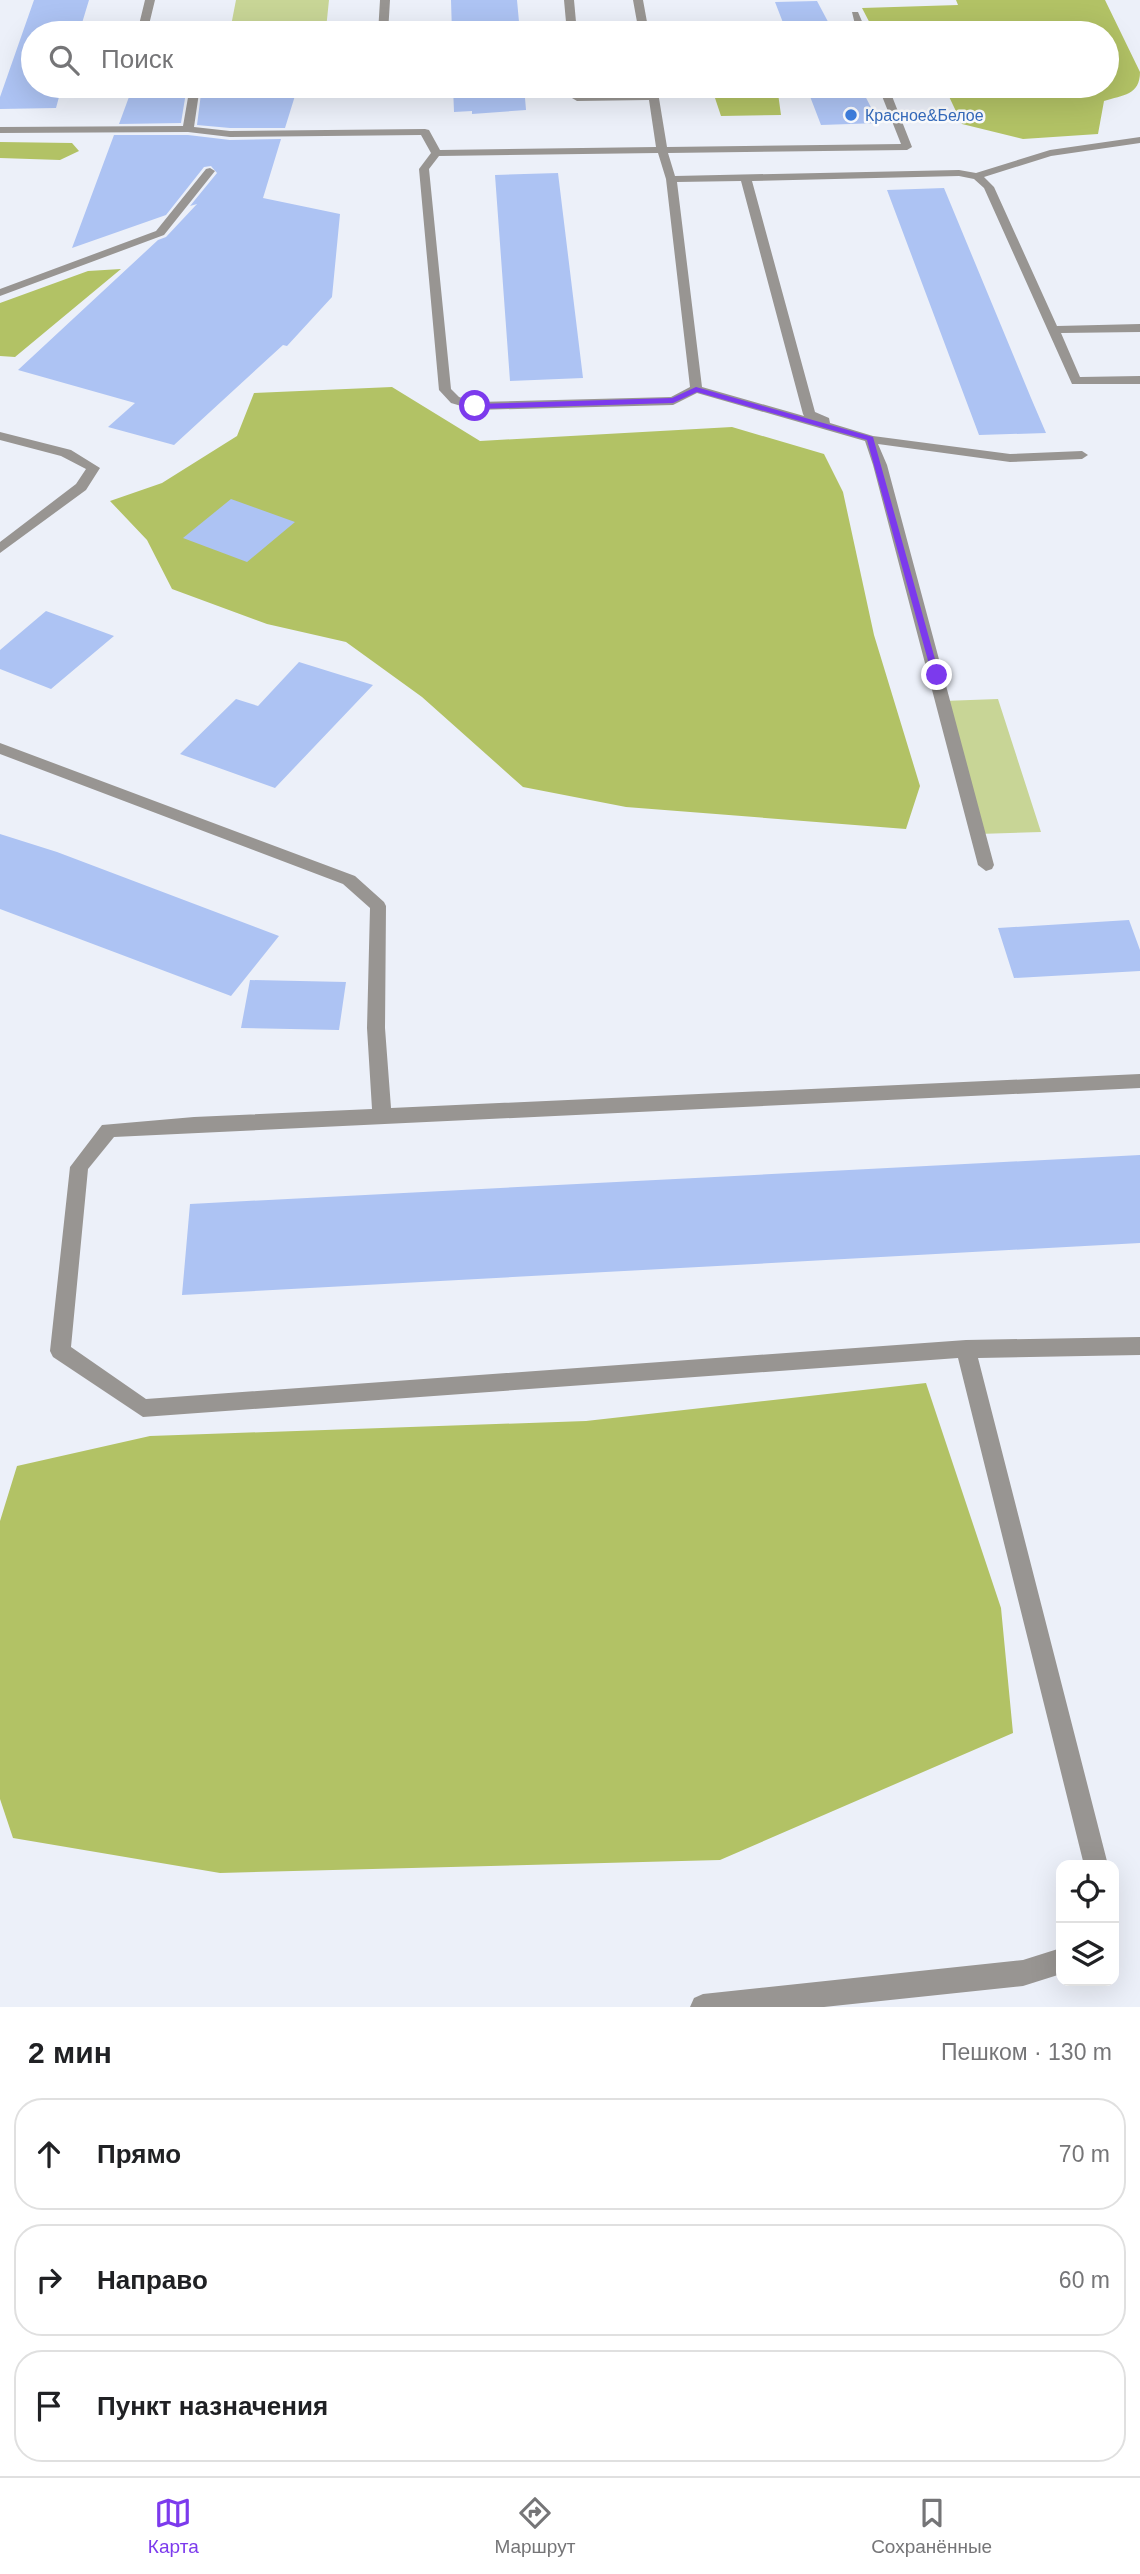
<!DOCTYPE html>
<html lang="ru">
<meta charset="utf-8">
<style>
:root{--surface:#fff;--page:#f2f2f2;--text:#202124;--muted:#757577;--line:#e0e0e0;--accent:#7c3aed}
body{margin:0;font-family:Arial,sans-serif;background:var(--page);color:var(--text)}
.controls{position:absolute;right:21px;bottom:21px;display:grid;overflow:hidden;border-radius:14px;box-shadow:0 7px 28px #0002}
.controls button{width:63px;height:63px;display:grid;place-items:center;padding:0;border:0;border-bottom:2px solid var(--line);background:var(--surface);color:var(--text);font:35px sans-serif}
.stop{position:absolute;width:21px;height:21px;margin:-16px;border:5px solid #7c3aed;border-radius:50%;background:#fff}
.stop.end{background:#7c3aed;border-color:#fff;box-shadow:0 2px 7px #0008}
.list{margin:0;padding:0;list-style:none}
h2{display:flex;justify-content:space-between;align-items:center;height:91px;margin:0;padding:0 28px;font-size:30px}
h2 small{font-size:23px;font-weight:400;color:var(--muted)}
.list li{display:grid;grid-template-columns:46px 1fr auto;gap:21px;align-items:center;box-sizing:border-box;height:112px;margin:0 14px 14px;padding:0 14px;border:2px solid var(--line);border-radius:28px}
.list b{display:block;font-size:26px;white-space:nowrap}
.list em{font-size:23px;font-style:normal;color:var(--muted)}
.icon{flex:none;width:38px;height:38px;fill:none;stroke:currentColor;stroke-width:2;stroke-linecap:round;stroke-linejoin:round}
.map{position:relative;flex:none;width:1140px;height:2007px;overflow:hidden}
.search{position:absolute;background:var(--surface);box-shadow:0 7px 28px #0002;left:21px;right:21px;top:21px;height:77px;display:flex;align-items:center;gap:18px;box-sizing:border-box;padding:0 24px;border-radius:38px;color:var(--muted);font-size:26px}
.sheet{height:469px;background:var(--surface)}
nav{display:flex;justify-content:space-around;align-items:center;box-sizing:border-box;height:98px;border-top:2px solid var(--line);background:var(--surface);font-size:19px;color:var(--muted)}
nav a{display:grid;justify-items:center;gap:4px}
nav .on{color:var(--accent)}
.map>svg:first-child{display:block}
.green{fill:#c8d596}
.forest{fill:#b2c265}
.building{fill:#adc3f3}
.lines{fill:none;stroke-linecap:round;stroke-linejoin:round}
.minor{fill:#989592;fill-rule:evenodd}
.route{fill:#7c3aed}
.shop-dot{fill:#3f7fe0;stroke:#fcfdff;stroke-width:2.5}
.labels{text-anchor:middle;stroke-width:5;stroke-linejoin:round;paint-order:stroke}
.far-shop-label{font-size:16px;fill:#366cbe;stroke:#fcfdff;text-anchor:start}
</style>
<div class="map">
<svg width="1140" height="2007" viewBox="0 0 1140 2007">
<rect width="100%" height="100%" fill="#ecf0f9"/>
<path class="green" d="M 236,0 L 329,0 L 326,29 L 230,31 Z
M 998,699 L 1041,832 L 978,834 L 943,701 Z"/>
<path class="forest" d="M 956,0 L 1105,0 L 1140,72 C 1140,95 1123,95 1104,101 L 1098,134 L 1023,139 L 962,124 L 944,86 L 1107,86 L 1107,33 L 875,33 L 862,8 L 958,5 Z
M 711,86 L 777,86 L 781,115 L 721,116 Z
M 0,142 L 72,143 L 79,151 L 60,160 L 0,158 Z
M 121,269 L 15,357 L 0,356 L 0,303 L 88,271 Z
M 392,387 L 480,441 L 732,427 L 824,454 L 843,492 L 874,635 L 920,786 L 906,829 L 626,807 L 523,787 L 422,697 L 346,642 L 267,624 L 172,589 L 147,540 L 110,501 L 162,483 L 237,436 L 254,393 Z
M 926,1383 L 1001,1608 L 1013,1733 L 720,1860 L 220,1873 L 13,1838 L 0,1799 L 0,1521 L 17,1466 L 150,1436 L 586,1421 Z"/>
<path class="building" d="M 34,0 L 89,0 L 79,33 L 33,33 L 33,86 L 62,86 L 56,108 L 0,109 L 0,97 Z
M 451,0 L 517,0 L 520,33 L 452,33 Z
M 817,1 L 834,33 L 787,33 L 775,2 Z
M 133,86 L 187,86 L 181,123 L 119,124 Z
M 202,86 L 298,86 L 285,128 L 230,128 L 197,125 Z
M 453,86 L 524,86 L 526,110 L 472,114 L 472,111 L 454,112 Z
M 806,86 L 860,86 L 879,123 L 821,125 Z
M 114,135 L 188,135 L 230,140 L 281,139 L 263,198 L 340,214 L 332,297 L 287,346 L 283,345 L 174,445 L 108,427 L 135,403 L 18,370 L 158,240 L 166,237 L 197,204 L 190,206 L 217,173 L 211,166 L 204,167 L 166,215 L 72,248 Z
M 558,173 L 583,378 L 510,381 L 495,175 Z
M 944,188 L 1031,398 L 1046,433 L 979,435 L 887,190 Z
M 231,499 L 295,522 L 247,562 L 183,538 Z
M 46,611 L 114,636 L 51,689 L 0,669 L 0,650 Z
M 299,662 L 373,685 L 275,788 L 180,754 L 236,699 L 258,706 Z
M 0,834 L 57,852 L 279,936 L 231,996 L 0,909 Z
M 1129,920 L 1140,950 L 1140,971 L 1014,978 L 998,928 Z
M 250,980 L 346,982 L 339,1030 L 241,1028 Z
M 1140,1155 L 1140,1243 L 182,1295 L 190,1204 Z"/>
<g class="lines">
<path class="minor" d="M 145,0 L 155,0 L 147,33 L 137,33 Z
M 380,0 L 390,0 L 388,33 L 378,33 Z
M 564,0 L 574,0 L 577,33 L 567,33 Z
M 633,0 L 643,0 L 649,33 L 639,33 Z
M 852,12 L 858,12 L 867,33 L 857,33 Z
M 190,86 L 200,86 L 194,127 L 230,131 L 425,129 L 429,130 L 440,150 L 656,147 L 649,100 L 577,101 L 572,98 L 571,86 L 581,86 L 582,95 L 648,94 L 647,86 L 657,86 L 667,147 L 901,144 L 878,86 L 888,86 L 912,147 L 907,150 L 668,153 L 675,176 L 959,170 L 976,173 L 1050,150 L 1140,137 L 1140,143 L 1051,156 L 984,177 L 994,187 L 1057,326 L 1140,324 L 1140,332 L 1061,333 L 1080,377 L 1140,376 L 1140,384 L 1072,384 L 984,188 L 974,179 L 959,176 L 752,181 L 815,412 L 829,418 L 830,423 L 873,436 L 1010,454 L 1082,451 L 1088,455 L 1082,459 L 1010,462 L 878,444 L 887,465 L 994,865 L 992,869 L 986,871 L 978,865 L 873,465 L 865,441 L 697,393 L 673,405 L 475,410 L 451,403 L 439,390 L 419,169 L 431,153 L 421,135 L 230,137 L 188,132 L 0,133 L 0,127 L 183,126 ZM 658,153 L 666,179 L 690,387 L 671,397 L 476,402 L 459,397 L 451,389 L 429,169 L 439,156 ZM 741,181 L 803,414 L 804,416 L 702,387 L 677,182 Z
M 210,168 L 215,171 L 164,235 L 0,296 L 0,289 L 156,231 L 206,169 Z
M 0,432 L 71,450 L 100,468 L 86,490 L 0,553 L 0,542 L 76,484 L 86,469 L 61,456 L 0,440 Z
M 0,743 L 355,876 L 384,902 L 386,906 L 385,1028 L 391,1108 L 1140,1074 L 1140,1088 L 114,1137 L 88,1169 L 71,1347 L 146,1399 L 966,1340 L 1140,1337 L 1140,1355 L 978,1358 L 1108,1865 L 1084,1865 L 958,1358 L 143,1417 L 53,1357 L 50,1351 L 70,1167 L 102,1125 L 194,1117 L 372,1109 L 367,1028 L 370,908 L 343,884 L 0,754 Z
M 1061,1948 L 1061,1974 L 1023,1986 L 824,2007 L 690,2007 L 694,1998 L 703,1994 L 1023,1960 Z"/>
</g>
<path class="route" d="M 696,387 L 873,437 L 940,677 L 932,675 L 867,440 L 697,392 L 673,403 L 475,409 L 471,406 L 475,404 L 672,398 Z"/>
<circle class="shop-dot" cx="851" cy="115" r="7"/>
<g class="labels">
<g class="far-shop-label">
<text x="865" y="121">Красное&amp;Белое</text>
</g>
</g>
</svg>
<div class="controls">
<button><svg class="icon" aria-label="locate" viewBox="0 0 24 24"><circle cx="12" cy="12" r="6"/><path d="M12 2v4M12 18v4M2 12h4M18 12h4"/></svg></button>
<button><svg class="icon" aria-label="layers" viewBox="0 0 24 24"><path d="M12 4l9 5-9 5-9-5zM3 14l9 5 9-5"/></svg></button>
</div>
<div class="stop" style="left:475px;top:406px"></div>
<div class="stop end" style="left:937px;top:675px"></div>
<div class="search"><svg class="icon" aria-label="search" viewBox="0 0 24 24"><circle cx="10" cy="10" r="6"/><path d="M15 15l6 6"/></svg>Поиск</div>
</div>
<section class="sheet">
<h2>2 мин<small>Пешком · 130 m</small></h2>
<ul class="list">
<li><svg class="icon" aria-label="ahead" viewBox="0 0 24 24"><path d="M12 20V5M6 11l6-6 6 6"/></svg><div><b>Прямо</b></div><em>70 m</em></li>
<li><svg class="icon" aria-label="right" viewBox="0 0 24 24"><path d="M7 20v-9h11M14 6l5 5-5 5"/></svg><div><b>Направо</b></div><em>60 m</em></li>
<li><svg class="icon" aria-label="arrive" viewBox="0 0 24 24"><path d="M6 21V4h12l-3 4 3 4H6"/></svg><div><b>Пункт назначения</b></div></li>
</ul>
</section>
<nav>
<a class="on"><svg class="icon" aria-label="map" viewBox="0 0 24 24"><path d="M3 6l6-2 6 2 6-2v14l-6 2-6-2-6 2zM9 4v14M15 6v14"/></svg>Карта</a>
<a><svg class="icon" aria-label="directions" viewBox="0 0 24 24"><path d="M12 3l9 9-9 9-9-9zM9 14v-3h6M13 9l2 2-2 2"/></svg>Маршрут</a>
<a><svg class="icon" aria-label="saved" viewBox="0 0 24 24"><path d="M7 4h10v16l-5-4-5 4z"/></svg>Сохранённые</a>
</nav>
